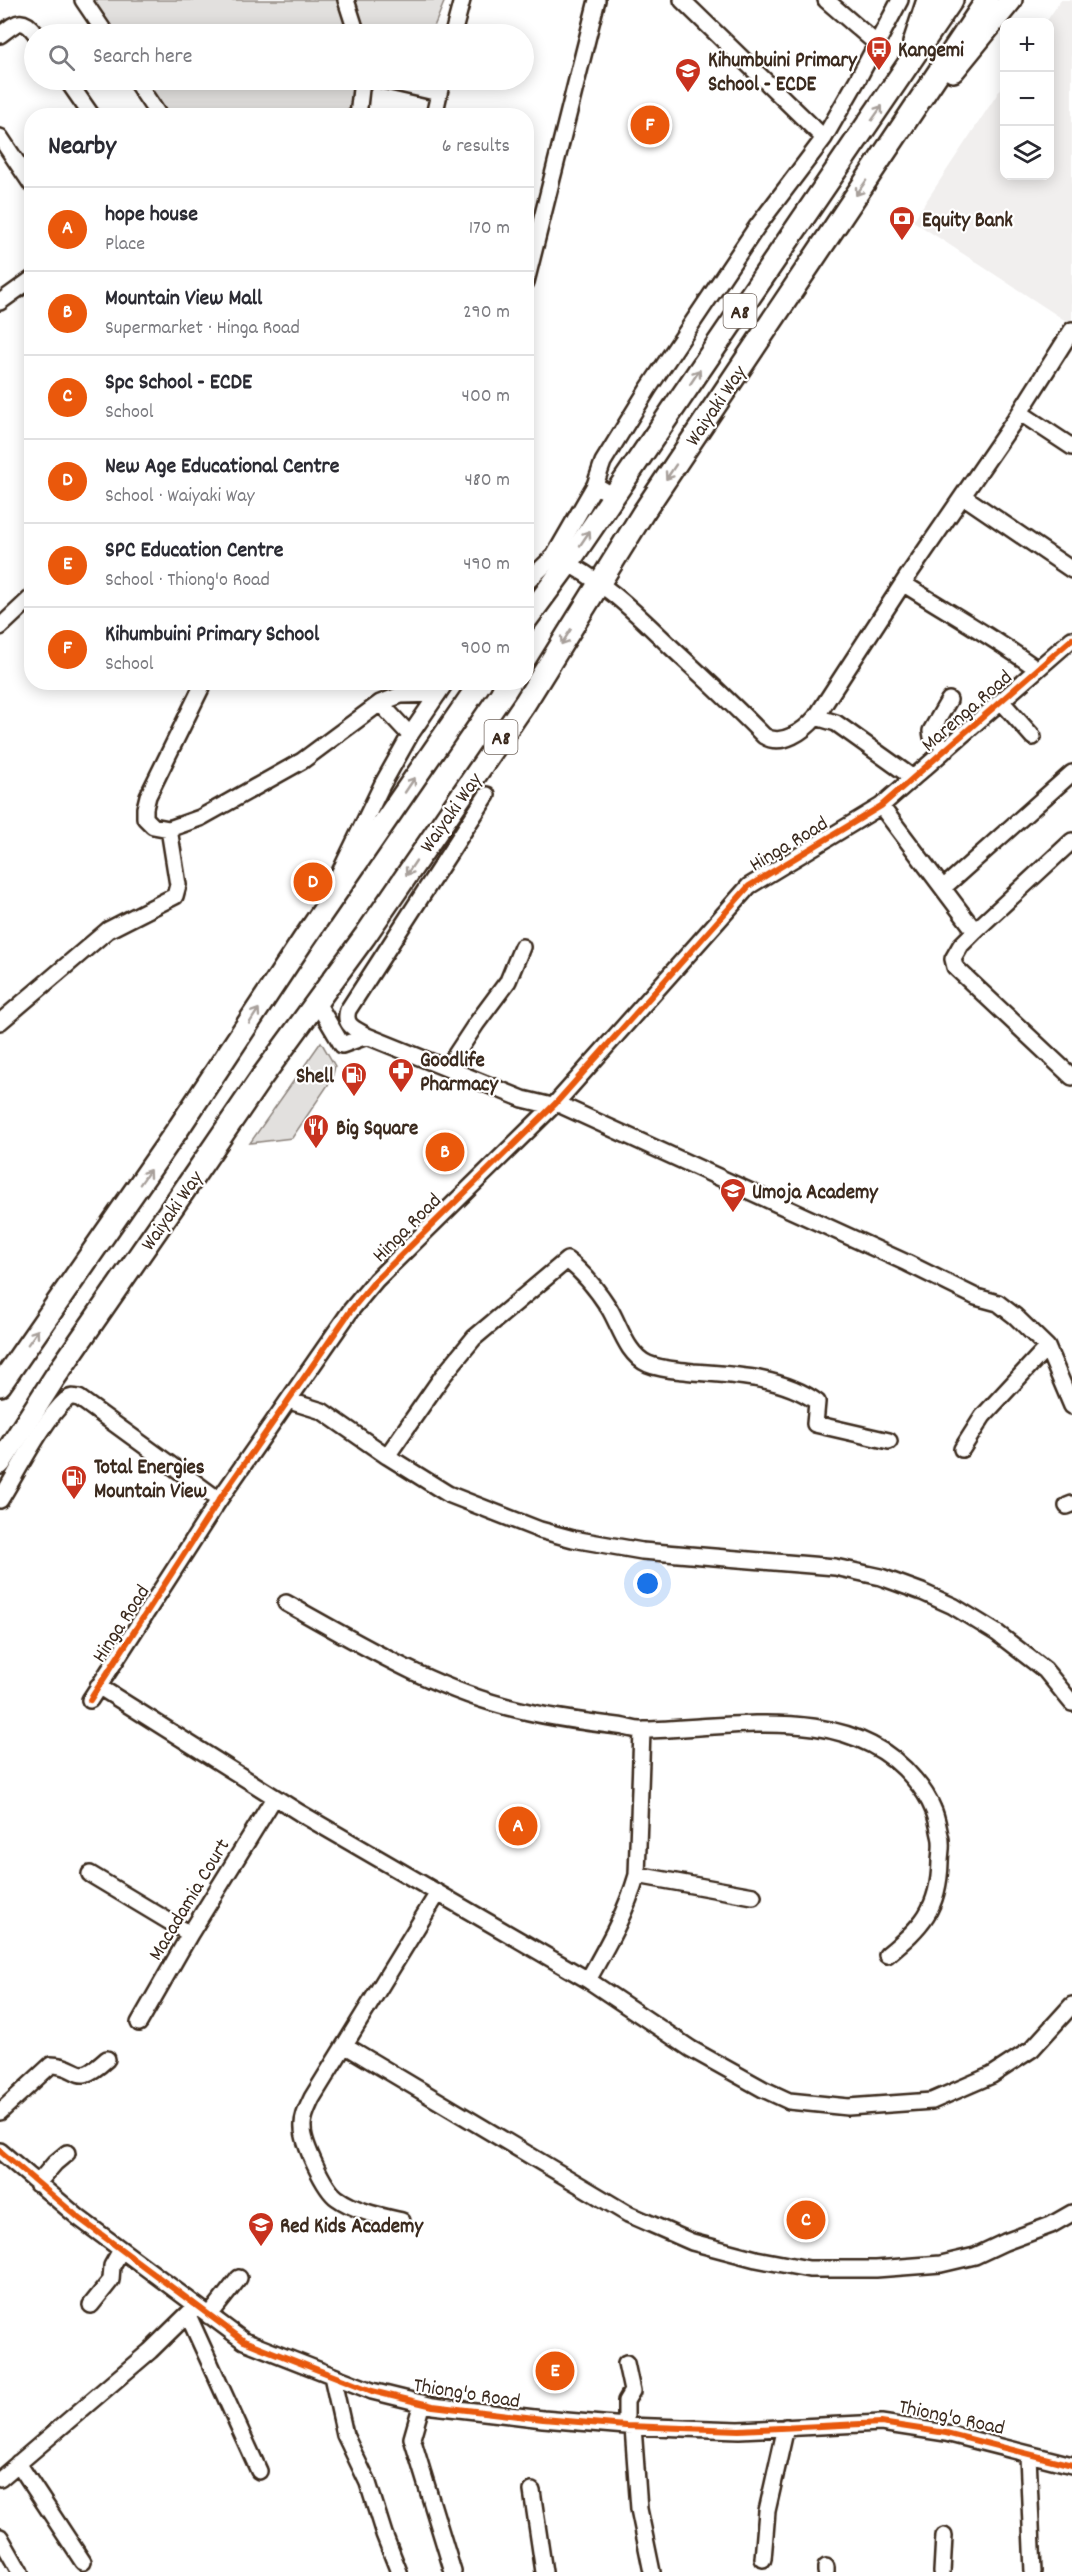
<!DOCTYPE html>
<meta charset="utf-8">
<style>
:root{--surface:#fff;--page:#f7f7f7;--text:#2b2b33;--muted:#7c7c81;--line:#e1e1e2;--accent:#ea580c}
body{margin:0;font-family:Dekko,sans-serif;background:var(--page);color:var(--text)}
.controls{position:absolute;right:18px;top:18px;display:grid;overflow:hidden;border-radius:12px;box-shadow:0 3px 15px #0003}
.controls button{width:54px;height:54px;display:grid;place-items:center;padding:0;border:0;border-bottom:2px solid var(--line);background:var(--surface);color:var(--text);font:30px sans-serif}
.you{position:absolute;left:648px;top:1584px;width:21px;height:21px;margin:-15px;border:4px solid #fff;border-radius:50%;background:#1a73e8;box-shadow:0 0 0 9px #1a73e833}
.badge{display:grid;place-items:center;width:39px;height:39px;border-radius:50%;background:var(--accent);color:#fff;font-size:20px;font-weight:700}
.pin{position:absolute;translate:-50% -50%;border:3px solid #fff;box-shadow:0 2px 6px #0006}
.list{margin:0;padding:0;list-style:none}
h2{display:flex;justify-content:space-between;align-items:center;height:78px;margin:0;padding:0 24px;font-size:26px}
h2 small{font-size:20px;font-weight:400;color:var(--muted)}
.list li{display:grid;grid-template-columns:39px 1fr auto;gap:18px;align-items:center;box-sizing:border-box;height:84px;padding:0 24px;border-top:2px solid var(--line)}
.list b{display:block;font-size:22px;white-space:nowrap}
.list p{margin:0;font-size:20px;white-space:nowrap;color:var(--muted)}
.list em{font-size:20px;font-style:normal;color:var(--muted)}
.icon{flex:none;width:33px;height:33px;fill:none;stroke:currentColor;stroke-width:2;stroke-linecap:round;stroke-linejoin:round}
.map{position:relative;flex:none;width:1072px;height:2572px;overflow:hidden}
.search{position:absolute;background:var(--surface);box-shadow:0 3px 15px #0003;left:24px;top:24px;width:510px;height:66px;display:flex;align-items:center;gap:15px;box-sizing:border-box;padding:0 21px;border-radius:33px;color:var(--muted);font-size:22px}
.panel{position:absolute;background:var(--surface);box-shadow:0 3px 15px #0003;left:24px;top:108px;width:510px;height:582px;border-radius:24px}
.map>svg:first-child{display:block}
.built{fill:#f1efee}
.green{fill:#e2e0de;stroke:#8e857e;stroke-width:1.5}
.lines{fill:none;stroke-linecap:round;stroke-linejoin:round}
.minor-casing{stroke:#3b2a1e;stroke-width:20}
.highway-casing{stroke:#3b2a1e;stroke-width:26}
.minor{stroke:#fff;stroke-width:15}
.highway{stroke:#fff;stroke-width:21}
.cycleway-casing{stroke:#fff;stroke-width:10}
.cycleway{stroke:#e8590c;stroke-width:6}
.oneway{stroke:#a79f9a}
.labels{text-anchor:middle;stroke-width:4.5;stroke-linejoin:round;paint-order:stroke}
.shield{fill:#fff;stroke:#766a62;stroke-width:1.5}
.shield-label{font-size:20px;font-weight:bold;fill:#3b2a1e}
.poi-label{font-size:21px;font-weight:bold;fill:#3b2a1e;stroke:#fff;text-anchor:start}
.street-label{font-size:21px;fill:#3b2a1e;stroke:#fff}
</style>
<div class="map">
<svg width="1072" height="2572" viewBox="0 0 1072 2572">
<rect width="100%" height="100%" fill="#fff"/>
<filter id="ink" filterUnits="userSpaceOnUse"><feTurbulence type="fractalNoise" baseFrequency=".0167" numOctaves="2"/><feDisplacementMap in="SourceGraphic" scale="12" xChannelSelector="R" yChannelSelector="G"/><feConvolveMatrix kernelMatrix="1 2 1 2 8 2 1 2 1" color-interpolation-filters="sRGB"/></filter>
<g filter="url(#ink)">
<path class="built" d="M 1061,0 L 1072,0 L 1072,325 L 913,221 L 1004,84 L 1004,176 L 1050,176 L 1050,22 L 1046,22 Z"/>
<path class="green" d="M 82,0 L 445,0 L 431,34 L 107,34 Z
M 139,80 L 383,80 L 340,116 L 165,115 Z
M 321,1042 L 335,1066 L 332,1079 L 292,1138 L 250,1143 Z"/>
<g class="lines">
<defs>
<path id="minor" d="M 83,0 L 106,34
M 346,0 L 357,34
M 682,0 L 824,138
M 826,0 L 877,44
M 453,34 L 462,0
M 0,35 C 16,23 22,15 36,34
M 67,80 L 92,116
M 135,80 L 159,116
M 383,80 L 439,93
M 358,116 L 362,80
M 434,116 L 442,80
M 0,137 L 32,185
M 526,282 L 597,0
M 0,302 L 32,279
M 1017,417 L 1072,330
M 614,496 L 595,485 L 603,462 L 648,389 L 756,228 L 824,138 L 859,77 L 900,0
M 963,496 L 1072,570
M 554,556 L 595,485
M 526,583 L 554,556 C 603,580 633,610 671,647 C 702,676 734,705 764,736 C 782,747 804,731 816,717 L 836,723 L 913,778
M 904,584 C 948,612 995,638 1037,669
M 0,627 L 32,597
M 204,682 L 148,796 L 145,808 L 145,818 L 153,826 L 169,829 L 200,818 L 302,761 L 380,703 L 401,695 L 438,694
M 1001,701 L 1033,737
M 380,703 L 410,735
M 816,717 L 907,577 L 1017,417 L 1025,416 L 1072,447
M 947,749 L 932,737 L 931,731 L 949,700
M 487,795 L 348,1010 C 343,1026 356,1029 367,1036 L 523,1099 L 552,1106
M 881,806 L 975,931 L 961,945 L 953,959 L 955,967 L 1072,1077
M 338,876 L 382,785 L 410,735 L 446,682
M 943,888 L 1072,773
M 975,931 L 1072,841
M 316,1001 L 342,1045 L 367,1036
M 0,1022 L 108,930 L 175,896 L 178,885 L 169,829
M 447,1068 L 476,1024 L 508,981 L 522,947
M 556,1103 L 907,1263 L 976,1297 L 998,1303 L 1015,1316 L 1047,1347 L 1072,1406
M 290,1398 L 296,1403 L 322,1411 L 387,1456 L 448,1494 L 540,1530 L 573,1539 L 642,1551 L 835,1567 L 881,1577 L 922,1592 L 953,1606 L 997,1633 L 1045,1670 L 1072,1703
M 962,1449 L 983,1416 L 1047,1347
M 387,1456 L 442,1377 L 474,1338 L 567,1260 C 583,1272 598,1291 609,1308 C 620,1326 627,1355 648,1364 C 662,1370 678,1370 693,1372 C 734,1375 783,1377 817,1402 L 815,1424 L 889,1441
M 0,1500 C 17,1473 44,1419 66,1400 C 71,1396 74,1397 79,1398 L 219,1500
M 1067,1506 L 1072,1504
M 286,1603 C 360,1644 436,1691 520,1710 C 552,1718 585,1722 618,1726 C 627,1727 636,1731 645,1730 C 732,1728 850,1701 914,1779 C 921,1787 929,1799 933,1809 C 937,1817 938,1827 940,1835 C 943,1845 940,1852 940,1862 C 939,1909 922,1926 887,1955
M 98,1686 L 300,1813 L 588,1980 L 691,2049 L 763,2089 L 789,2101 L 848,2107 L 932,2101 L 992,2075 L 1032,2049 L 1072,2005
M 90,1700 L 219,1500 L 351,1310 L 376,1280 L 556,1103 L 749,886 L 881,806 L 1072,639
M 90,1874 L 190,1934
M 637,1875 L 753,1896
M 588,1980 C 607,1946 626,1913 637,1875 L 642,1731
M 139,2023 L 190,1934 L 274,1798
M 346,2046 L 628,2214 L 692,2242 L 756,2259 L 809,2269 L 876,2269 L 941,2264 L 975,2256 L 1005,2242 L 1051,2225 L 1072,2213
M 0,2112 L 51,2065 C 82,2065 74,2089 107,2059
M 0,2151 L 79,2218 L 244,2341 L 372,2391 L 433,2406 L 543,2419 L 626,2426 L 739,2430 L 881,2423 L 946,2433 L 1072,2465
M 37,2184 L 55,2163 L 67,2153
M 402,2221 C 380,2216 355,2211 337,2198 C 324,2189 303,2143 303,2128 C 302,2117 308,2107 312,2098 L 438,1893
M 91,2305 L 111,2280 L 112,2266 L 121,2250
M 188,2315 L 259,2471
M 209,2316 L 239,2278
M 332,2376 L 345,2435 L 368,2483 L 384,2534 L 399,2572
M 422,2403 L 412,2438 L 453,2572
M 626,2426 L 626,2401 L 632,2391 L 626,2363
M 633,2427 L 639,2509 L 652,2572
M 1028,2455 L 1033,2572
M 18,2463 L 83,2562
M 0,2479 L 150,2351 L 196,2306
M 532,2491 L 544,2572
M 0,2537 L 20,2572
M 763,2559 L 767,2511 L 786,2427
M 826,2572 L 826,2567
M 942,2572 L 944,2536"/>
<path id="highway" d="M 914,43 L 928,0
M 953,71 L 1011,0
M 526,620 L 568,563 L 952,0
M 0,1385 L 180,1126 L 304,939 L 481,682
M 0,1463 L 55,1377 L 181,1195 L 261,1078 L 365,936 L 525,703 L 643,513 L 987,0"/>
</defs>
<use href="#minor" class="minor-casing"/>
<use href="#highway" class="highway-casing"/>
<use href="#minor" class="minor"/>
<use href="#highway" class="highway"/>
<defs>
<path id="cycleway" d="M 90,1700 L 219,1500 L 351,1310 L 376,1280 L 556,1103 L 749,886 L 881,806 L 1072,639
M 0,2151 L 79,2218 L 244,2341 L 372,2391 L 433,2406 L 543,2419 L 626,2426 L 739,2430 L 881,2423 L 946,2433 L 1072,2465"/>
</defs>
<use href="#cycleway" class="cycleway-casing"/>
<use href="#cycleway" class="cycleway"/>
</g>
<defs><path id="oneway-shaft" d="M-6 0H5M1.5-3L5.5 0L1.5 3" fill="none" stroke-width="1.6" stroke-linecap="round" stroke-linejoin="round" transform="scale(1.5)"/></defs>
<g class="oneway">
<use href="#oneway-shaft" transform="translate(877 113) rotate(-55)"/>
<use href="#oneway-shaft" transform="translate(861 188) rotate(125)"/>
<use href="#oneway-shaft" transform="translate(695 377) rotate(-56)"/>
<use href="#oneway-shaft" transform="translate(671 472) rotate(124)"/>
<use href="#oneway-shaft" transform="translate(585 538) rotate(-56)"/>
<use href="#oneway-shaft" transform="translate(566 637) rotate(122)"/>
<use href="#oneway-shaft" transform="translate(410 785) rotate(-56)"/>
<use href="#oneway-shaft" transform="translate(411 868) rotate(124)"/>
<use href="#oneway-shaft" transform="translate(254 1016) rotate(-57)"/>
<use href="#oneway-shaft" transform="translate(145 1177) rotate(-55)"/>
<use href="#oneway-shaft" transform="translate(33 1337) rotate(-55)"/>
</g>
</g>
<defs>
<symbol id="bus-pin" viewBox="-11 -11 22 30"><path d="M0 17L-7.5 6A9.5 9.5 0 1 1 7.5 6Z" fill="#c8321e" stroke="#fff"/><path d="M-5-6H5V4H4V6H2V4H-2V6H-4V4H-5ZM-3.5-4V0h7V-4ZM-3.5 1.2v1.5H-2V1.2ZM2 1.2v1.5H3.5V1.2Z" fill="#fff"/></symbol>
<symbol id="school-pin" viewBox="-11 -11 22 30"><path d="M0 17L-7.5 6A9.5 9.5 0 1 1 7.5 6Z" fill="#c8321e" stroke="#fff"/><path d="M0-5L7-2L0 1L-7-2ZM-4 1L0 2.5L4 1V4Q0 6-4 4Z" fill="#fff"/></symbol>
<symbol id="bank-pin" viewBox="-11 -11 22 30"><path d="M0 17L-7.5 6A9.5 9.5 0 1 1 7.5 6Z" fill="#c8321e" stroke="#fff"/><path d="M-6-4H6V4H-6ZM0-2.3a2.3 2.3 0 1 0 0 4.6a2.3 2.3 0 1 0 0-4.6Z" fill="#fff"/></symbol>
<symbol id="pharmacy-pin" viewBox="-11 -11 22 30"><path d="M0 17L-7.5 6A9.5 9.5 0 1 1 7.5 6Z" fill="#c8321e" stroke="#fff"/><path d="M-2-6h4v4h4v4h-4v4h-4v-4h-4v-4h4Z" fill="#fff"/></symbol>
<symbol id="fuel-pin" viewBox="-11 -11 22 30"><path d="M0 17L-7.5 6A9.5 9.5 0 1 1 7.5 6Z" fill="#c8321e" stroke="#fff"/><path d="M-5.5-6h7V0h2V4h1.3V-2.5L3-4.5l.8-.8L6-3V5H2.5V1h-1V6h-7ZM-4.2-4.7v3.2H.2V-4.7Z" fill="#fff"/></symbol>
<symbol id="restaurant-pin" viewBox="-11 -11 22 30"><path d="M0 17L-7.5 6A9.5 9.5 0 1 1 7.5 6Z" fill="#c8321e" stroke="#fff"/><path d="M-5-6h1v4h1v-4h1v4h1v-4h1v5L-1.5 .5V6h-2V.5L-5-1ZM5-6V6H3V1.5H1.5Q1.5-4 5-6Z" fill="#fff"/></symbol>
</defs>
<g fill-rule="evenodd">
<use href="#bus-pin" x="864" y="34" width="30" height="40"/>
<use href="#school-pin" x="673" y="56" width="30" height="40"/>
<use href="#bank-pin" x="887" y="204" width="30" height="40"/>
<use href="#pharmacy-pin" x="386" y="1056" width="30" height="40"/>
<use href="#fuel-pin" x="339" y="1060" width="30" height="40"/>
<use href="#restaurant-pin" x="301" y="1112" width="30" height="40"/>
<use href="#school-pin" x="718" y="1176" width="30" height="40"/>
<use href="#fuel-pin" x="59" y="1463" width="30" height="40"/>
<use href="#school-pin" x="246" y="2210" width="30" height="40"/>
</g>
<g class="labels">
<g class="shield">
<rect x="723.5" y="294" width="33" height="34" rx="4.5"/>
<rect x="484.5" y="720" width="33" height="34" rx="4.5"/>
</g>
<g class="shield-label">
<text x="740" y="318">A8</text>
<text x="501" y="744">A8</text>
</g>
<g class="poi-label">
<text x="898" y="56">Kangemi</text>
<text x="708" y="66">Kihumbuini Primary<tspan x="708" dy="24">School - ECDE</tspan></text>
<text x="922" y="226">Equity Bank</text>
<text x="420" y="1066">Goodlife<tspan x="420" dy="24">Pharmacy</tspan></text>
<text x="334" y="1082" text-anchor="end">Shell</text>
<text x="336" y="1134">Big Square</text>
<text x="752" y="1198">Umoja Academy</text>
<text x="94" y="1473">Total Energies<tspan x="94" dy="24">Mountain View</tspan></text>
<text x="280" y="2232">Red Kids Academy</text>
</g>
<g class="street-label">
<text transform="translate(715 405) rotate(-56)" y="7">Waiyaki Way</text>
<text transform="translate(966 710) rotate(-41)" y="7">Marenga Road</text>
<text transform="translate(450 812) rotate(-55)" y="7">Waiyaki Way</text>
<text transform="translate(788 843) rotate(-31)" y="7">Hinga Road</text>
<text transform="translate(171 1210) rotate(-55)" y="7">Waiyaki Way</text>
<text transform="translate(406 1227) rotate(-45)" y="7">Hinga Road</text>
<text transform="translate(120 1623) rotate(-57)" y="7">Hinga Road</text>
<text transform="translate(188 1899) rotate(-59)" y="7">Macadamia Court</text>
<text transform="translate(467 2392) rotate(9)" y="7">Thiong'o Road</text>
<text transform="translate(952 2416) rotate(12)" y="7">Thiong'o Road</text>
</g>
</g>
</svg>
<div class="controls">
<button>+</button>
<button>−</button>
<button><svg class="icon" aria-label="layers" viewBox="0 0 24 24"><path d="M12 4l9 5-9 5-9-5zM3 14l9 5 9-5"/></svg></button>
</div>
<div class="you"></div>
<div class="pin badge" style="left:518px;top:1826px">A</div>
<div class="pin badge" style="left:445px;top:1152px">B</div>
<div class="pin badge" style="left:806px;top:2220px">C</div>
<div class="pin badge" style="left:313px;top:882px">D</div>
<div class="pin badge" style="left:555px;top:2371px">E</div>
<div class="pin badge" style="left:650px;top:125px">F</div>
<div class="search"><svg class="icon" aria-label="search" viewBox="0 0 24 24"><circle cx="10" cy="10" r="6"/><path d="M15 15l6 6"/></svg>Search here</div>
<section class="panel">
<h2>Nearby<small>6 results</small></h2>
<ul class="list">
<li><span class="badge">A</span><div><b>hope house</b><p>Place</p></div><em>170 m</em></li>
<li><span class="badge">B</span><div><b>Mountain View Mall</b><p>Supermarket · Hinga Road</p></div><em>290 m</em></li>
<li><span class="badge">C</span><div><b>Spc School - ECDE</b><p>School</p></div><em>400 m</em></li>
<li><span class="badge">D</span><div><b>New Age Educational Centre</b><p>School · Waiyaki Way</p></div><em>480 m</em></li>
<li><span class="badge">E</span><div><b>SPC Education Centre</b><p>School · Thiong'o Road</p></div><em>490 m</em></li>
<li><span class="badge">F</span><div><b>Kihumbuini Primary School</b><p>School</p></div><em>900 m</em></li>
</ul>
</section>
</div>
